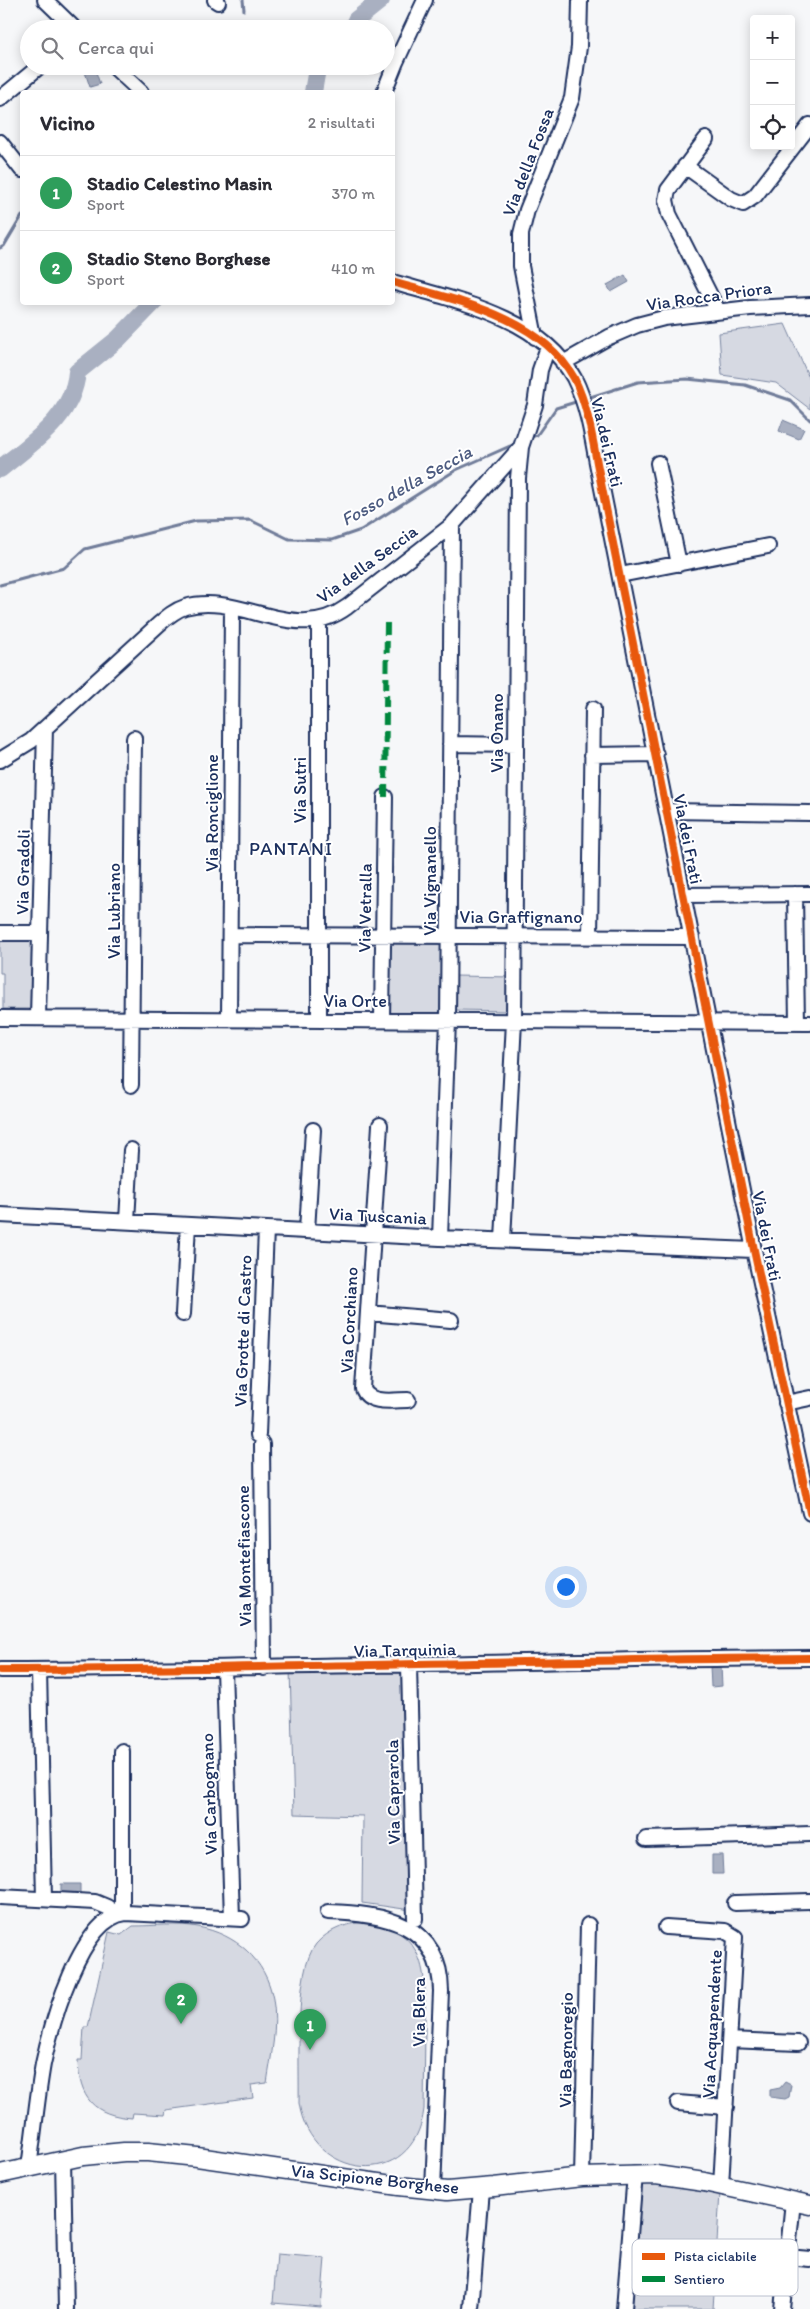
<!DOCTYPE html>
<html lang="it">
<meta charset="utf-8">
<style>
:root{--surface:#fff;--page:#f7f7f7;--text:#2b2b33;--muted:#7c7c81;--line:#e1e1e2;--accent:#2563eb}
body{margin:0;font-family:Itim,sans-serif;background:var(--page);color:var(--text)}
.controls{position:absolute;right:15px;top:15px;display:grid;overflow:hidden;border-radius:5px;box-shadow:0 2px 12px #0003}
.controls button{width:45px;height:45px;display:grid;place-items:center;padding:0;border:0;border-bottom:1px solid var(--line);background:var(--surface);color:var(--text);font:25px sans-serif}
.you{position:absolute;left:565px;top:1586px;width:18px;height:18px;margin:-12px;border:4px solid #fff;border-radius:50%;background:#1a73e8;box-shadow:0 0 0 8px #1a73e833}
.badge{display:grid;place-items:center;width:32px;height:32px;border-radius:50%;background:var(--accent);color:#fff;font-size:16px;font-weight:700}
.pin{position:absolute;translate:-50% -41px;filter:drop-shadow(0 1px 2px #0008)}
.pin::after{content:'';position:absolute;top:26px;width:18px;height:15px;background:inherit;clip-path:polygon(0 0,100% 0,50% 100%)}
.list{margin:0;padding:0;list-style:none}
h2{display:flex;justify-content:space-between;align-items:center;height:65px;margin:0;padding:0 20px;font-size:21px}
h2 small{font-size:16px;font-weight:400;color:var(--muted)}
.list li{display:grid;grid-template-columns:32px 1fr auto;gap:15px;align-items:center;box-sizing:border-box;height:75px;padding:0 20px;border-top:1px solid var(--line)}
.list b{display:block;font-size:19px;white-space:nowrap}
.list p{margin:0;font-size:16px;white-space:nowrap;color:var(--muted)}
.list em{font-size:16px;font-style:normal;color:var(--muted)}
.icon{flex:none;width:28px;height:28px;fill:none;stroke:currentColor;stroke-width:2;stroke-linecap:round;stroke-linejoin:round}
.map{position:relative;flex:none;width:810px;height:2309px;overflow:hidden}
.search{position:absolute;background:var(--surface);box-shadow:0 2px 12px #0003;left:20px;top:20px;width:375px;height:55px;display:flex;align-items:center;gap:12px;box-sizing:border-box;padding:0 18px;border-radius:28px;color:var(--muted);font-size:19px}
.panel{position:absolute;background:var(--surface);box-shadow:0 2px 12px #0003;left:20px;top:90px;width:375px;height:215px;border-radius:5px}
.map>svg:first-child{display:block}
.green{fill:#d6d9e2;stroke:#7884a0}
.water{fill:#a9b0c1;stroke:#707c99}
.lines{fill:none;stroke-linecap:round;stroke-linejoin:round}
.stream{stroke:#707c99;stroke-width:3}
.river{stroke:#a9b0c1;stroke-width:18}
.minor-casing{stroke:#1b2f5e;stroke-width:18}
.major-casing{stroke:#1b2f5e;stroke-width:21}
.minor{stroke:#fff;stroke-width:14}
.major{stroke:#fff;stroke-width:18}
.quiet{stroke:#00873e;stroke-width:6;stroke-dasharray:12 6;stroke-linecap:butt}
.cycleway-casing{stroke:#fff;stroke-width:11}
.cycleway{stroke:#e8590c;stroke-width:8}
.labels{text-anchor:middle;stroke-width:4;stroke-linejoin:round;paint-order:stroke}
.street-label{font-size:18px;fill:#1b2f5e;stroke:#fff}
.water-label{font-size:19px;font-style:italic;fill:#4d5c81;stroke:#fff}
.neighbourhood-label{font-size:19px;letter-spacing:1px;fill:#1b2f5e;stroke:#fff}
.key{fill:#fff;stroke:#bbc1cf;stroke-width:1}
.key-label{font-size:14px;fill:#1b2f5e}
</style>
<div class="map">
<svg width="810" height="2309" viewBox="0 0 810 2309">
<rect width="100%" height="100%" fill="#f6f7f9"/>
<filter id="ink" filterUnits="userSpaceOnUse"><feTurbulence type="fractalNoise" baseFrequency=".02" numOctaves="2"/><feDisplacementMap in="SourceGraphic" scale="10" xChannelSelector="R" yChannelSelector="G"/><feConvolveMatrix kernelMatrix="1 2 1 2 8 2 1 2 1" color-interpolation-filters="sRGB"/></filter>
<g filter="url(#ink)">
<path class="green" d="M 785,324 L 810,380 L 810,409 L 776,383 L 722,375 L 719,333 Z
M 0,934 L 36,934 L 36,1009 L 3,1009 L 3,973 L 0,973 Z
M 390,939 L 446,940 L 445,1015 L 389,1014 Z
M 455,976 L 513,977 L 512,1011 L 454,1010 Z
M 406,1667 L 411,1910 L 362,1903 L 363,1816 L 294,1814 L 290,1669 Z
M 364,1922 C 429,1929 426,1977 425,2029 C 425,2056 424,2082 424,2109 C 414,2193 310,2180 299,2103 C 300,2067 294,1970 316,1944 C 329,1929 346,1924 364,1922 Z
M 133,1926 C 154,1926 177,1923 198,1927 C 236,1934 266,1960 273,1999 C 278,2026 271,2056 267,2083 L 251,2085 L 253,2098 L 166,2110 L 165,2115 L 133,2113 L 132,2118 C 94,2115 79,2099 78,2060 L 82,2060 L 84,2027 L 88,2027 L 109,1932 L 121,1935 Z
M 637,2178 L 720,2192 L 713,2309 L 627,2309 Z
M 277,2254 L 325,2258 L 321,2307 L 273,2303 Z"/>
<path class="water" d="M 94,66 L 100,84 L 90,87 L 84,69 Z
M 625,275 L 629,282 L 611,292 L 607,285 Z
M 783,420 L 804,429 L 799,439 L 779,431 Z
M 710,1666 L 721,1666 L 722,1686 L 711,1687 Z
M 712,1855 L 722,1855 L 723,1874 L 712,1874 Z
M 61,1884 L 80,1884 L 80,1895 L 61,1895 Z
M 785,2082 L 791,2085 L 789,2097 L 785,2099 L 770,2097 L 770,2090 L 780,2088 Z"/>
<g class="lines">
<path class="stream" d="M 243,0 L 244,10
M 0,248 L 4,246 L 22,216
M 587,398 L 638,382 L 687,379 L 745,385 L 790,400 L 810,420
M 528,438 L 537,435 L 556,408 L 579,401
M 0,585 L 64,568 L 85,549 L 196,521 L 250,520 L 289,539 L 332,540 L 361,530 L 456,470 L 517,443"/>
<path class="river" d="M 354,29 L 356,20 L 381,0
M 313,92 L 317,69 L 322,66
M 0,469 C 33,442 73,417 77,372 L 118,339 L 154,302"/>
<defs>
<path id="minor" d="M 45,0 L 75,29
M 215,0 L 218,2
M 113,66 L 141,92
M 384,92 L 396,62 L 425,0
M 0,99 L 40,66
M 706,139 L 668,190 L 666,200 L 669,214 L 718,311
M 0,142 L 22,170
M 685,166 L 731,199 L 743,204 L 755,196 L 810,125
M 392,282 C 454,300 540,316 574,378 C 587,404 592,435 597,463 L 754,1250 L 810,1513
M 535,337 L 521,266 L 521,234 L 527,210 L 572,98 L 579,47 L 580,0
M 563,363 L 609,337 L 637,325 L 664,318 L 750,308 L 810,305
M 658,463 L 679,564
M 620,575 L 768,546
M 450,744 L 516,745
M 592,755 L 656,754
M 0,760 L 31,741 L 159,624 C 167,617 175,610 185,607 C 240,591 294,646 347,607 L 452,525 L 521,447 L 535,405 L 540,370 L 548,347
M 667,811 L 810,813
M 795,894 L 797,1023
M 683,895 L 810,894
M 0,933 L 40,933
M 230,935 L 692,937
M 590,937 L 593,709
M 0,1018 L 810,1023
M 38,1018 L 45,728
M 229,1019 L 232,608
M 319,1020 L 319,620
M 382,1020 L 385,797
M 131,1085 L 134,738
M 380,1125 L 363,1389 C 369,1405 394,1400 408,1400
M 0,1215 L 440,1238 L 754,1250
M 127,1221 L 131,1150
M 307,1231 L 313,1130
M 440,1238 L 448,1020 L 452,525
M 503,1240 L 514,1021 L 518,478 L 521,447
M 368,1313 L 451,1320
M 183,1314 L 188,1225
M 786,1403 L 810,1398
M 258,1435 L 266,1229
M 262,1444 L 264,1668
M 409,1665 L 415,1919
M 224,1669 L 232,1918
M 0,1670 C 270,1669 540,1660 810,1658
M 39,1670 L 44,1899
M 122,1751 L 122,1913
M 646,1839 L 810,1834
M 0,1897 L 95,1902 L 107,1907 L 117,1914
M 735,1903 L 810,1901
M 328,1912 C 383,1914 440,1922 441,1991 L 433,2190
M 666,1927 L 725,1931 L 735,1937 L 721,2186
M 730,2040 L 798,2043
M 678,2103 L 726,2107
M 63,2159 L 66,2309
M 29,2167 C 34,2133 37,2098 43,2064 C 51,2026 80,1917 126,1913 L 242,1919
M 582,2177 L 588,1925
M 787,2257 L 810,2259
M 471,2309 L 481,2189
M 624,2309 L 635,2174
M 782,2309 L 793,2201"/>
<path id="major" d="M 0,2174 L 83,2156 L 124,2152 L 148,2152 L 197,2157 L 399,2186 L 447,2191 L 494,2187 L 582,2177 L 656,2175 L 704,2182 L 810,2205"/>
</defs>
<use href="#minor" class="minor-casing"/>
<use href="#major" class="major-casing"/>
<use href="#minor" class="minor"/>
<use href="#major" class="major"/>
<path class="quiet" d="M 385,797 L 387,623"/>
<defs>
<path id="cycleway" d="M 392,282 C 454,300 540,316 574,378 C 587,404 592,435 597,463 L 754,1250 L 810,1513
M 0,1670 C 270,1669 540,1660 810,1658"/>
</defs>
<use href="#cycleway" class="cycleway-casing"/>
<use href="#cycleway" class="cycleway"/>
</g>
</g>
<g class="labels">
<g class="street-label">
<text transform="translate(528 162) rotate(-69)" y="6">Via della Fossa</text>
<text transform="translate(709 296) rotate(-8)" y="6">Via Rocca Priora</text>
<text transform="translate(607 442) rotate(77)" y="6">Via dei Frati</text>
<text transform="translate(367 564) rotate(-36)" y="6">Via della Seccia</text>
<text transform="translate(497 733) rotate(-90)" y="6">Via Onano</text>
<text transform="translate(300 790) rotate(-90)" y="6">Via Sutri</text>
<text transform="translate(212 813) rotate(-90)" y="6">Via Ronciglione</text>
<text transform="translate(688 839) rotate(79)" y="6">Via dei Frati</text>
<text transform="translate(23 872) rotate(-89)" y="6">Via Gradoli</text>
<text transform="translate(430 881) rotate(-90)" y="6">Via Vignanello</text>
<text transform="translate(365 908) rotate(-89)" y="6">Via Vetralla</text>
<text transform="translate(114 911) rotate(-90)" y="6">Via Lubriano</text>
<text x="521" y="923">Via Graffignano</text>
<text x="355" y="1007">Via Orte</text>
<text transform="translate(378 1216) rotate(3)" y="6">Via Tuscania</text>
<text transform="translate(767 1236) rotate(79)" y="6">Via dei Frati</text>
<text transform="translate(349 1320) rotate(-87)" y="6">Via Corchiano</text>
<text transform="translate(243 1331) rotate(-88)" y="6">Via Grotte di Castro</text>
<text transform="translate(244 1556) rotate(-91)" y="6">Via Montefiascone</text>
<text transform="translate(405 1650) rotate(-1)" y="6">Via Tarquinia</text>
<text transform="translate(393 1792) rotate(-91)" y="6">Via Caprarola</text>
<text transform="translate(209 1794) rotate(-92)" y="6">Via Carbognano</text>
<text transform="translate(419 2012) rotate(-90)" y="6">Via Blera</text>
<text transform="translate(712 2024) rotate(-87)" y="6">Via Acquapendente</text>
<text transform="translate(566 2050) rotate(-89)" y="6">Via Bagnoregio</text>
<text transform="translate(375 2179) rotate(6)" y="6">Via Scipione Borghese</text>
</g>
<g class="water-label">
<text transform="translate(406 485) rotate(-29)" y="7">Fosso della Seccia</text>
</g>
<g class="neighbourhood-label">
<text x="291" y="855">PANTANI</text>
</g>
</g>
<rect x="632" y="2239" width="166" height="57" rx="8" class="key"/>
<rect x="642" y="2253" width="23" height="7" fill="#e8590c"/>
<rect x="642" y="2276" width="23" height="6" fill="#00873e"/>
<g class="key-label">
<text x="674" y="2261">Pista ciclabile</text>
<text x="674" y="2284">Sentiero</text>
</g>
</svg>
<div class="controls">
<button>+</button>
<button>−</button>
<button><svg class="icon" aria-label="locate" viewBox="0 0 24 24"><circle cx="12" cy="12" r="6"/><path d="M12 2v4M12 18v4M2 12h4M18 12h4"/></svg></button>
</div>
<div class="you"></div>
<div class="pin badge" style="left:310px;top:2050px;background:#2e9e5b">1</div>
<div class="pin badge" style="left:181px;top:2024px;background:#2e9e5b">2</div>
<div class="search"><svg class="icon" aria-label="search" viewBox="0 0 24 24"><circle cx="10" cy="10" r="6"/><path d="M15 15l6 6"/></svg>Cerca qui</div>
<section class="panel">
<h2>Vicino<small>2 risultati</small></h2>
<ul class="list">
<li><span class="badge" style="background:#2e9e5b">1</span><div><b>Stadio Celestino Masin</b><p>Sport</p></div><em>370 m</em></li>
<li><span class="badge" style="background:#2e9e5b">2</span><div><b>Stadio Steno Borghese</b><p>Sport</p></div><em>410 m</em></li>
</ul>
</section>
</div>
